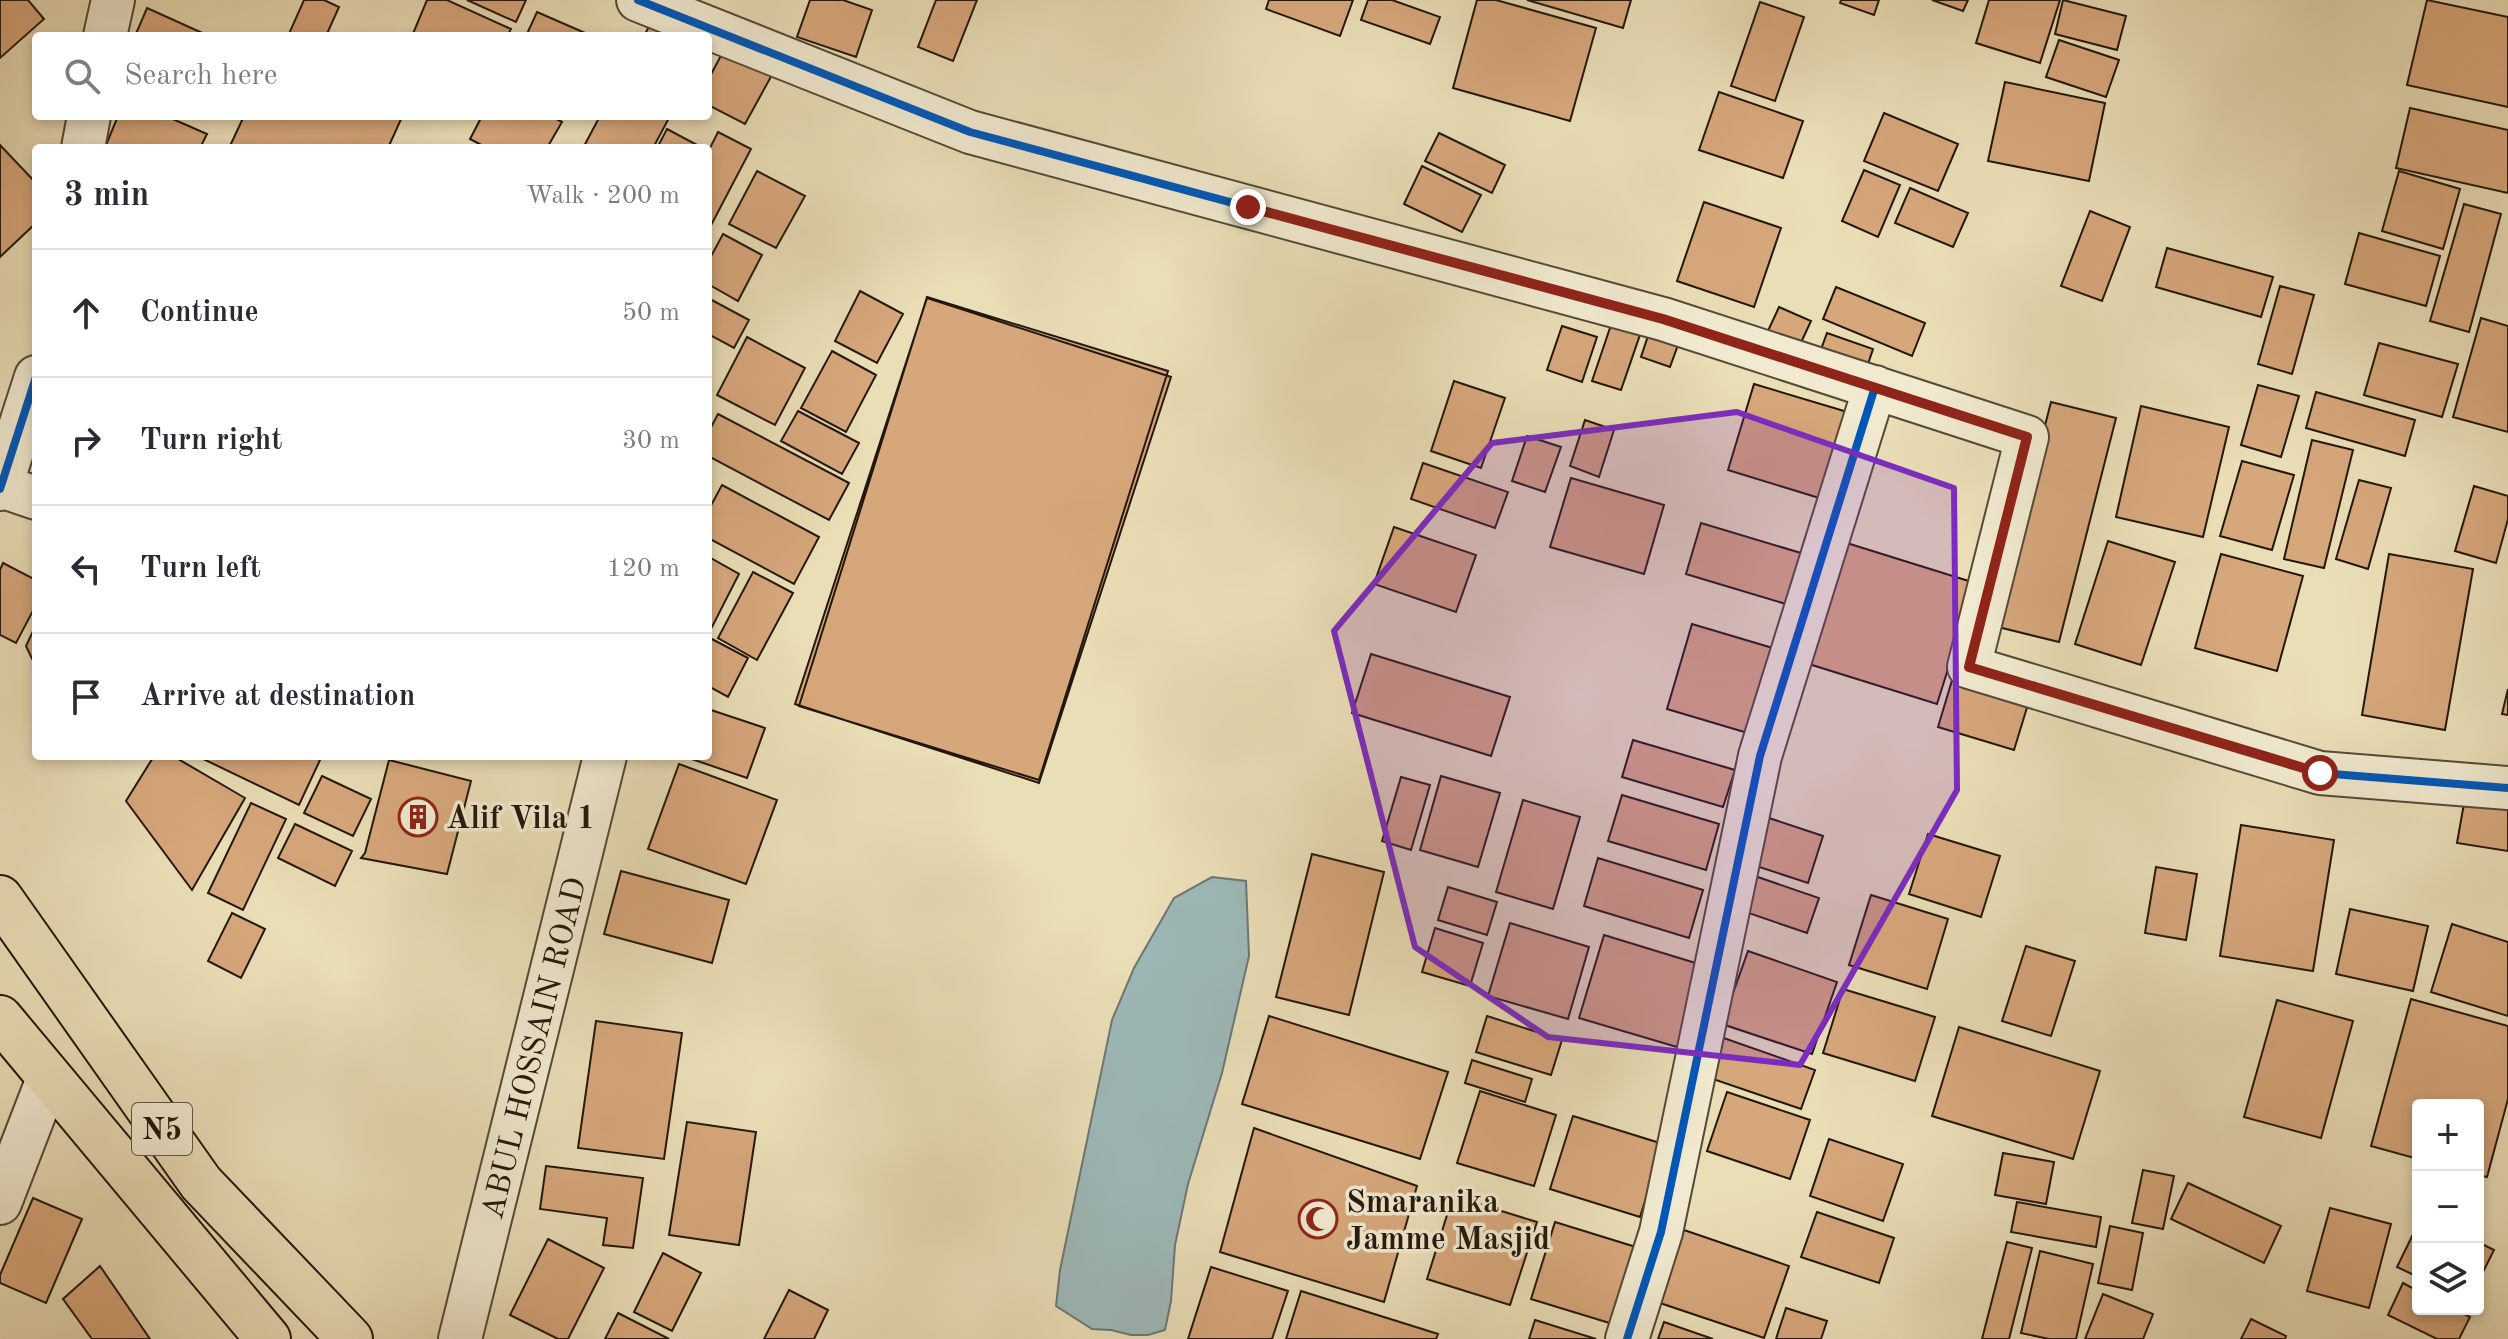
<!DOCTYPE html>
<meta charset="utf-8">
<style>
:root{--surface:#fff;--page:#f2f2f3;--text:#2b2b33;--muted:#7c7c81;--line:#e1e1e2}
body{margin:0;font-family:"Old Standard TT",serif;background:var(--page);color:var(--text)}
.controls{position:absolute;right:24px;bottom:24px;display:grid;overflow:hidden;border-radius:8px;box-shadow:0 4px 12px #0003}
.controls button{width:72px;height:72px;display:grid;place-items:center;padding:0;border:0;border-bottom:2px solid var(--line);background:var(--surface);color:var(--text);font:40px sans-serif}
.stop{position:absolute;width:24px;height:24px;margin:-18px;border:6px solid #8f2418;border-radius:50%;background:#fff}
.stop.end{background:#8f2418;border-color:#fff;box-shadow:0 2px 8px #0008}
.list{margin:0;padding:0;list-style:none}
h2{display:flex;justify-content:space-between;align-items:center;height:104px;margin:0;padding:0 32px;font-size:34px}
h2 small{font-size:26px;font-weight:400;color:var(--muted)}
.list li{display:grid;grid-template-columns:52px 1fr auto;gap:24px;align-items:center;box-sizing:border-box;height:128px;padding:0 32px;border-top:2px solid var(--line)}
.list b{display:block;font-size:30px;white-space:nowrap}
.list em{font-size:26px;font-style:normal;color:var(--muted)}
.icon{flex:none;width:44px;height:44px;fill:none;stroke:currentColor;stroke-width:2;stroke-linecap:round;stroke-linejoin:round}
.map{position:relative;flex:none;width:2508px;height:1339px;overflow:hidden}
.search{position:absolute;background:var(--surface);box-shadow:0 4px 12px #0003;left:32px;top:32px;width:680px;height:88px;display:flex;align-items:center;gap:20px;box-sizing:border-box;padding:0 28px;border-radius:8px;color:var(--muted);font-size:30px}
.panel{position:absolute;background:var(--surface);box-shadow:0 4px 12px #0003;left:32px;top:144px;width:680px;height:616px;border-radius:8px}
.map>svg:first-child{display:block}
.water{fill:#9db9b9;stroke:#6c7874;stroke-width:2}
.building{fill:#d7a77c;stroke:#23170c;stroke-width:2}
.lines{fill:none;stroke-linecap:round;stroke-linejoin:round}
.street-casing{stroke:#554937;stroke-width:46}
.highway-casing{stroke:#23170c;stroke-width:48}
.street{stroke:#f1ead0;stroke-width:42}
.highway{stroke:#eadeb7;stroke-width:44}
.cycleway-casing{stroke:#f1ead0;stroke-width:13}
.cycleway{stroke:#0057b8;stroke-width:8}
.route{stroke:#8f2418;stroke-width:10}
.marked{fill:#7b2cbf;fill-opacity:0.2;stroke:#7b2cbf;stroke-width:6;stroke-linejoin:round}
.labels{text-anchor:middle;stroke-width:7;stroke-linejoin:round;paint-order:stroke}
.shield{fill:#f1ead0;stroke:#615647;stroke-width:2}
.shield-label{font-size:30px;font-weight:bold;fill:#23170c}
.poi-label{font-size:32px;font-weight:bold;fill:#23170c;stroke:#f1ead0;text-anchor:start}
.street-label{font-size:32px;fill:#23170c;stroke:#f1ead0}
</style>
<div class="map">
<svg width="2508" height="1339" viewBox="0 0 2508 1339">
<rect width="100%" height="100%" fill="#eadeb7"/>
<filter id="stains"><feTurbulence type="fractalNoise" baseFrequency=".0025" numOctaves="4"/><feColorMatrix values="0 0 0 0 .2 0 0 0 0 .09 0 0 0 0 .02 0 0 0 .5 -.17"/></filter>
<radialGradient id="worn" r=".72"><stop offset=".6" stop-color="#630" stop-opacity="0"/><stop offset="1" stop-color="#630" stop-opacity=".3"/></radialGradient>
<path class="water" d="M 1212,877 L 1246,881 L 1249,956 L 1222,1073 L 1188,1184 L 1175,1245 L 1171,1301 L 1165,1330 L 1148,1335 L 1131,1335 L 1111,1330 L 1092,1329 L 1056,1306 L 1060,1270 L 1112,1020 L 1134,968 L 1174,898 Z"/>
<path class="building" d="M 0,0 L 28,0 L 44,19 L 0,58 Z
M 304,0 L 324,0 L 339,7 L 326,36 L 288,36 Z
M 427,0 L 447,0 L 511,29 L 507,36 L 412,36 Z
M 467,0 L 526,0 L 516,22 Z
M 810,0 L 843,0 L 872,10 L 856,57 L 797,37 Z
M 936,0 L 977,0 L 953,61 L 918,47 Z
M 1269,0 L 1353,0 L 1340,36 L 1266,9 Z
M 1368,0 L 1392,0 L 1440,17 L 1430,44 L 1361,20 Z
M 1477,0 L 1496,0 L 1596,28 L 1570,121 L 1453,88 Z
M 1527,0 L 1631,0 L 1623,28 Z
M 1841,0 L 1879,0 L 1874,15 L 1840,3 Z
M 1932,0 L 1968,0 L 1963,11 Z
M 1989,0 L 2060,0 L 2040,63 L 1976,43 Z
M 2063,0 L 2126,16 L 2117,50 L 2055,34 Z
M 2427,0 L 2508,17 L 2508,107 L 2407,85 Z
M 1760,2 L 1804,17 L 1775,101 L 1731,86 Z
M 147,8 L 209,36 L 135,36 Z
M 537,12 L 592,36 L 526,36 Z
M 656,13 L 699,36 L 644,36 Z
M 2059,40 L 2119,60 L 2106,97 L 2046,77 Z
M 725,48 L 773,73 L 745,124 L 708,105 L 708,80 Z
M 2005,82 L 2105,103 L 2089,181 L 1988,161 Z
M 1719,92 L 1803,121 L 1783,178 L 1699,150 Z
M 2410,108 L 2508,130 L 2508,193 L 2396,168 Z
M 1884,113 L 1958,144 L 1938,191 L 1864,161 Z
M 118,116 L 166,116 L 207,134 L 200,148 L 113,148 L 106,145 Z
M 244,116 L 400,116 L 402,117 L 388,148 L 229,148 Z
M 482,116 L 551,116 L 562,122 L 547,148 L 487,148 L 470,139 Z
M 600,116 L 670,116 L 653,148 L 583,148 Z
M 667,129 L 699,146 L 698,148 L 657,148 Z
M 718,132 L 751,149 L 708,231 L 708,152 Z
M 1439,133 L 1505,165 L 1492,193 L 1425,161 Z
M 0,145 L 36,183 L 36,223 L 0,257 Z
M 1422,166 L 1481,195 L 1462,232 L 1404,204 Z
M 1864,170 L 1900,185 L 1878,237 L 1842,221 Z
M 757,171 L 805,196 L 776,248 L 729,224 Z
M 2399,171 L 2460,189 L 2443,249 L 2382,231 Z
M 1910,188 L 1968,213 L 1953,247 L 1895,223 Z
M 1704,202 L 1781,228 L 1754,307 L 1677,281 Z
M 2464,204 L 2501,214 L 2469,332 L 2430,321 Z
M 2090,211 L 2130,227 L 2102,301 L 2061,286 Z
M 2359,233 L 2440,256 L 2426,306 L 2345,284 Z
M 723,234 L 762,255 L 738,301 L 708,284 L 708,262 Z
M 2167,248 L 2273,277 L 2261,317 L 2156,287 Z
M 2280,286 L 2314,295 L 2292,374 L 2258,364 Z
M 1836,287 L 1925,323 L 1912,356 L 1823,319 Z
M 860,291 L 903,314 L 877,363 L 835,341 Z
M 927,297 L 1168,371 L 1039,780 L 799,706 Z
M 708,298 L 749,320 L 734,348 L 708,334 Z
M 927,298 L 1171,377 L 1039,783 L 795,704 Z
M 1779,307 L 1811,321 L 1793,360 L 1761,346 Z
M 1614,316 L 1643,326 L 1621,390 L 1592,381 Z
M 2481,318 L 2508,326 L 2508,432 L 2453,417 Z
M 1653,321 L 1683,331 L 1670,367 L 1641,357 Z
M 1562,326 L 1597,337 L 1582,382 L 1547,370 Z
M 1827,333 L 1873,349 L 1863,379 L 1816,363 Z
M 747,337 L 805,368 L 775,425 L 717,395 Z
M 2379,343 L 2458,364 L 2442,417 L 2364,395 Z
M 832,351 L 876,375 L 846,432 L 801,408 Z
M 1454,381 L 1505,398 L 1481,468 L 1431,451 Z
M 1754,384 L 1854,414 L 1829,501 L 1728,470 Z
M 2258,385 L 2299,396 L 2281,457 L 2241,445 Z
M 2316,392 L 2415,420 L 2405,456 L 2306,428 Z
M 2051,402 L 2116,418 L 2059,642 L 1994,626 Z
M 2141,406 L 2229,427 L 2203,537 L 2116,517 Z
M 798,411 L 859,443 L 842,474 L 781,441 Z
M 718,414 L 849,483 L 829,520 L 708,456 L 708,433 Z
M 1585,420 L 1614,430 L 1599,477 L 1570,466 Z
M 1527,436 L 1561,447 L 1545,492 L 1512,481 Z
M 2312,440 L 2353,450 L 2324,568 L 2284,559 Z
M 2242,461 L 2294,475 L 2272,550 L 2220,536 Z
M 1423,463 L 1508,492 L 1495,528 L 1411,499 Z
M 1571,478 L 1664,505 L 1644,574 L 1550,547 Z
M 2359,480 L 2391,488 L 2368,569 L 2336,559 Z
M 722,485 L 819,537 L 794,584 L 708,538 L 708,511 Z
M 2474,486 L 2508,496 L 2508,519 L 2496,563 L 2455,551 Z
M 1701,523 L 1801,553 L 1786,604 L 1686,574 Z
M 1394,527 L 1476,555 L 1456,612 L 1374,584 Z
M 1834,539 L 1975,583 L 1937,704 L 1796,660 Z
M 2108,541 L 2175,562 L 2141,665 L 2075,644 Z
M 2221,554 L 2303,576 L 2277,671 L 2195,648 Z
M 2389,554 L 2473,569 L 2445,730 L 2362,715 Z
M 709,557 L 739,574 L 712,627 L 708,625 Z
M 3,563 L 36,580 L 36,605 L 16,643 L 0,635 L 0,570 Z
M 753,572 L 793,593 L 757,660 L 718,638 Z
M 1692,624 L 1776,649 L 1751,734 L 1667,709 Z
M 36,625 L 36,667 L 26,646 Z
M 708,637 L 748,658 L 728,697 L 708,686 Z
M 1371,654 L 1510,697 L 1491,756 L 1352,713 Z
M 1953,677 L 2029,701 L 2014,750 L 1938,727 Z
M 2508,689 L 2508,715 L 2502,714 Z
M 708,709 L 765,728 L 747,778 L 683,756 L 708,756 Z
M 1633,740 L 1735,770 L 1723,807 L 1622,777 Z
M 154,756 L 173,756 L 245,798 L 192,890 L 126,801 Z
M 197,756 L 311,756 L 320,760 L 299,805 Z
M 389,760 L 471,781 L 447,874 L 361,858 L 365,853 Z
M 679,764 L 777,800 L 746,884 L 648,849 Z
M 322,776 L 371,799 L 353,836 L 304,813 Z
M 1441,776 L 1500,793 L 1478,867 L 1420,850 Z
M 1401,777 L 1430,785 L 1411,850 L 1382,841 Z
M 2466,792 L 2508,800 L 2508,851 L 2457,843 Z
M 1622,795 L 1719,824 L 1706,870 L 1608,841 Z
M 1523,800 L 1580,817 L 1553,909 L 1496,892 Z
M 251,803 L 286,819 L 243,910 L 208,893 Z
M 1751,812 L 1823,836 L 1808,883 L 1735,859 Z
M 295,824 L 352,851 L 335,886 L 278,858 Z
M 2241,825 L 2334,840 L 2313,971 L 2220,956 Z
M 1928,834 L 2000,856 L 1981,917 L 1909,894 Z
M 1312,854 L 1384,872 L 1349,1015 L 1276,997 Z
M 1598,858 L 1703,890 L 1689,938 L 1584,906 Z
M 2156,867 L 2197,874 L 2186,940 L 2145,933 Z
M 621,871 L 729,900 L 712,963 L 604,934 Z
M 1746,873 L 1819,898 L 1807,933 L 1734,908 Z
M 1448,887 L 1497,902 L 1487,935 L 1438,920 Z
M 1871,895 L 1948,919 L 1927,989 L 1849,965 Z
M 2350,909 L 2428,926 L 2413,991 L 2336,974 Z
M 232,913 L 265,929 L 241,978 L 208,961 Z
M 1510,923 L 1589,947 L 1568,1019 L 1488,996 Z
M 2452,924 L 2508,942 L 2508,1016 L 2431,992 Z
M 1435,928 L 1483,943 L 1470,986 L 1422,972 Z
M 1604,935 L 1702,965 L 1677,1047 L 1579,1018 Z
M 2026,946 L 2075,961 L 2051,1036 L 2002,1021 Z
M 1748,951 L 1837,982 L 1812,1054 L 1722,1024 Z
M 1843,989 L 1935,1017 L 1915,1081 L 1823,1053 Z
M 2411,999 L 2508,1026 L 2508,1099 L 2487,1177 L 2478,1175 L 2478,1105 L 2418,1105 L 2418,1159 L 2371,1146 Z
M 2277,1000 L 2353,1021 L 2321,1138 L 2244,1117 Z
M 1269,1016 L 1448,1072 L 1420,1159 L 1242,1104 Z
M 1487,1016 L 1562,1040 L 1551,1075 L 1476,1052 Z
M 596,1021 L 682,1033 L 664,1159 L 578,1148 Z
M 1959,1027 L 2100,1071 L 2073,1159 L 1932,1116 Z
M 1718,1036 L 1815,1070 L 1801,1109 L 1704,1076 Z
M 1472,1060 L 1532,1079 L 1525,1102 L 1465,1083 Z
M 1480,1091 L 1556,1115 L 1534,1186 L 1457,1163 Z
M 1727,1092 L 1810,1120 L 1790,1179 L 1707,1151 Z
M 1573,1116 L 1663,1144 L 1640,1217 L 1550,1189 Z
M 687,1122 L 756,1132 L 739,1245 L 669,1235 Z
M 1254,1128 L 1417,1186 L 1384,1302 L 1220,1252 Z
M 1829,1139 L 1903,1164 L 1883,1221 L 1810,1196 Z
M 2003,1153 L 2054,1162 L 2046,1204 L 1995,1195 Z
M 546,1166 L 643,1178 L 633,1248 L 603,1245 L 607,1218 L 540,1209 Z
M 2143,1170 L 2174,1176 L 2163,1229 L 2132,1223 Z
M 2188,1183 L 2281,1226 L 2264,1263 L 2171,1219 Z
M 1453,1196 L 1537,1222 L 1510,1305 L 1427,1279 Z
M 33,1198 L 82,1219 L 46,1303 L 0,1283 L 0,1275 Z
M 2017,1202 L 2101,1217 L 2096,1247 L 2011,1232 Z
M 2330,1208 L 2391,1224 L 2369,1308 L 2307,1291 Z
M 1817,1212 L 1894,1238 L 1879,1283 L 1801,1257 Z
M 1555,1222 L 1639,1248 L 1616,1325 L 1531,1299 Z
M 2418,1224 L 2418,1277 L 2397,1267 Z
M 2110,1226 L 2143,1233 L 2132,1290 L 2098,1283 Z
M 1684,1230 L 1789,1266 L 1764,1338 L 1660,1303 Z
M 548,1239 L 604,1268 L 568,1339 L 558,1339 L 510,1315 Z
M 2007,1242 L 2032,1248 L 2009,1339 L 1982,1339 Z
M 2478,1242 L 2494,1250 L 2478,1282 Z
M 2040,1251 L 2093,1264 L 2076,1339 L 2049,1339 L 2021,1333 Z
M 663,1253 L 701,1273 L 672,1331 L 634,1312 Z
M 100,1266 L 150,1339 L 92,1339 L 63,1299 Z
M 1211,1267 L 1288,1291 L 1272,1339 L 1188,1339 Z
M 2403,1283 L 2418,1291 L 2418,1309 L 2455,1309 L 2470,1317 L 2459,1339 L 2437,1339 L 2388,1315 Z
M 789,1290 L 828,1310 L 814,1339 L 764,1339 Z
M 1301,1291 L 1438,1334 L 1436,1339 L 1286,1339 Z
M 2103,1294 L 2153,1314 L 2143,1339 L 2085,1339 Z
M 1786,1308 L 1827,1321 L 1821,1339 L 1776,1339 Z
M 618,1313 L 669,1339 L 605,1339 Z
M 2251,1319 L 2286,1336 L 2285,1339 L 2241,1339 Z
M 1535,1320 L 1596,1339 L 1529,1339 Z
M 1664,1322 L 1713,1339 L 1658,1339 Z"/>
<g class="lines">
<defs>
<path id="street" d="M 638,0 L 970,132 L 1663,319 L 2027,437 L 1969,667 L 2320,773 L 2508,788
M 105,36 L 113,0
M 83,148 L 89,116
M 1,486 L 36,498
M 0,489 L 36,377
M 0,1203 L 49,1076
M 460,1339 L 605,756
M 1627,1339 L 1661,1232 L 1760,756 L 1875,387"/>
<path id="highway" d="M 0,898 L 201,1183 L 350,1339
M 0,1018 L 268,1339"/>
</defs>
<use href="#street" class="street-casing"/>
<use href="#highway" class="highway-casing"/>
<use href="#street" class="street"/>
<use href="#highway" class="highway"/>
<defs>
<path id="cycleway" d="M 638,0 L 970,132 L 1663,319 L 2027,437 L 1969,667 L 2320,773 L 2508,788
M 0,489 L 36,377
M 1627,1339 L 1661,1232 L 1760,756 L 1875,387"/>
</defs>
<use href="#cycleway" class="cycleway-casing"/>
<use href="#cycleway" class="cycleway"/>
</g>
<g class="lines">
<path class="route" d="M 1248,207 L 1663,319 L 2027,437 L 1969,667 L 2320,773"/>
</g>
<path class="marked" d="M 1737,412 L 1954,488 L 1957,790 L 1800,1065 L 1548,1037 L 1415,947 L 1334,631 L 1492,443 Z"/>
<defs>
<symbol id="building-ring" viewBox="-11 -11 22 22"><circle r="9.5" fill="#f1ead0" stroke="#8f2418" stroke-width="1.5"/><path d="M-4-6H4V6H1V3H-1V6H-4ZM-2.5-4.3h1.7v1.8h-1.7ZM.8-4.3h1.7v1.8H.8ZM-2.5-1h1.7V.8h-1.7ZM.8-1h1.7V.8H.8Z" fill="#8f2418"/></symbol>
<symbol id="mosque-ring" viewBox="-11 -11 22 22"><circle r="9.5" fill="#f1ead0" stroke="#8f2418" stroke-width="1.5"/><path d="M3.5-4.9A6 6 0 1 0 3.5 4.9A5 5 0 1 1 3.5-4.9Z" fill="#8f2418"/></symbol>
</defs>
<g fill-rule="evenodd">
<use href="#building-ring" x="396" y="795" width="44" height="44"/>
<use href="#mosque-ring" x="1296" y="1197" width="44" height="44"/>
</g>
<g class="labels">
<rect class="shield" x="132" y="1103" width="60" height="52" rx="6"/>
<g class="shield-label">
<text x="162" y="1139">N5</text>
</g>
<g class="poi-label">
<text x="446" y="828">Alif Vila 1</text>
<text x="1346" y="1212">Smaranika<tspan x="1346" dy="37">Jamme Masjid</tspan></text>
</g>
<g class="street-label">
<text transform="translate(533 1048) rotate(-76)" y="11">ABUL HOSSAIN ROAD</text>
</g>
</g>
<rect width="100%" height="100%" filter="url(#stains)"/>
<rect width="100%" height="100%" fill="url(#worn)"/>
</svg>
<div class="controls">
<button>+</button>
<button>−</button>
<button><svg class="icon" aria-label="layers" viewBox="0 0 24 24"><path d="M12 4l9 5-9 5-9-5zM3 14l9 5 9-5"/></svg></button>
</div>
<div class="stop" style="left:2320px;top:773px"></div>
<div class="stop end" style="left:1248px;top:207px"></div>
<div class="search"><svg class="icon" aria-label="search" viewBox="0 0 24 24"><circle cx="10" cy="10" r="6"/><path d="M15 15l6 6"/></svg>Search here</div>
<section class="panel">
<h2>3 min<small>Walk · 200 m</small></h2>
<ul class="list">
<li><svg class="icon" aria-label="ahead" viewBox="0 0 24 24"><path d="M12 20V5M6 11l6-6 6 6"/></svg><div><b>Continue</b></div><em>50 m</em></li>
<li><svg class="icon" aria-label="right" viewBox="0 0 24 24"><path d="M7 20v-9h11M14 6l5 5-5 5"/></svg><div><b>Turn right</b></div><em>30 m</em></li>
<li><svg class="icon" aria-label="left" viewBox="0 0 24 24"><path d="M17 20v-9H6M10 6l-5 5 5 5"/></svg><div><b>Turn left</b></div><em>120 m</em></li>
<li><svg class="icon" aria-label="arrive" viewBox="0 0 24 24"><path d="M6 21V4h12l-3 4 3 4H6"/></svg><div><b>Arrive at destination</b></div></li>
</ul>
</section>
</div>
